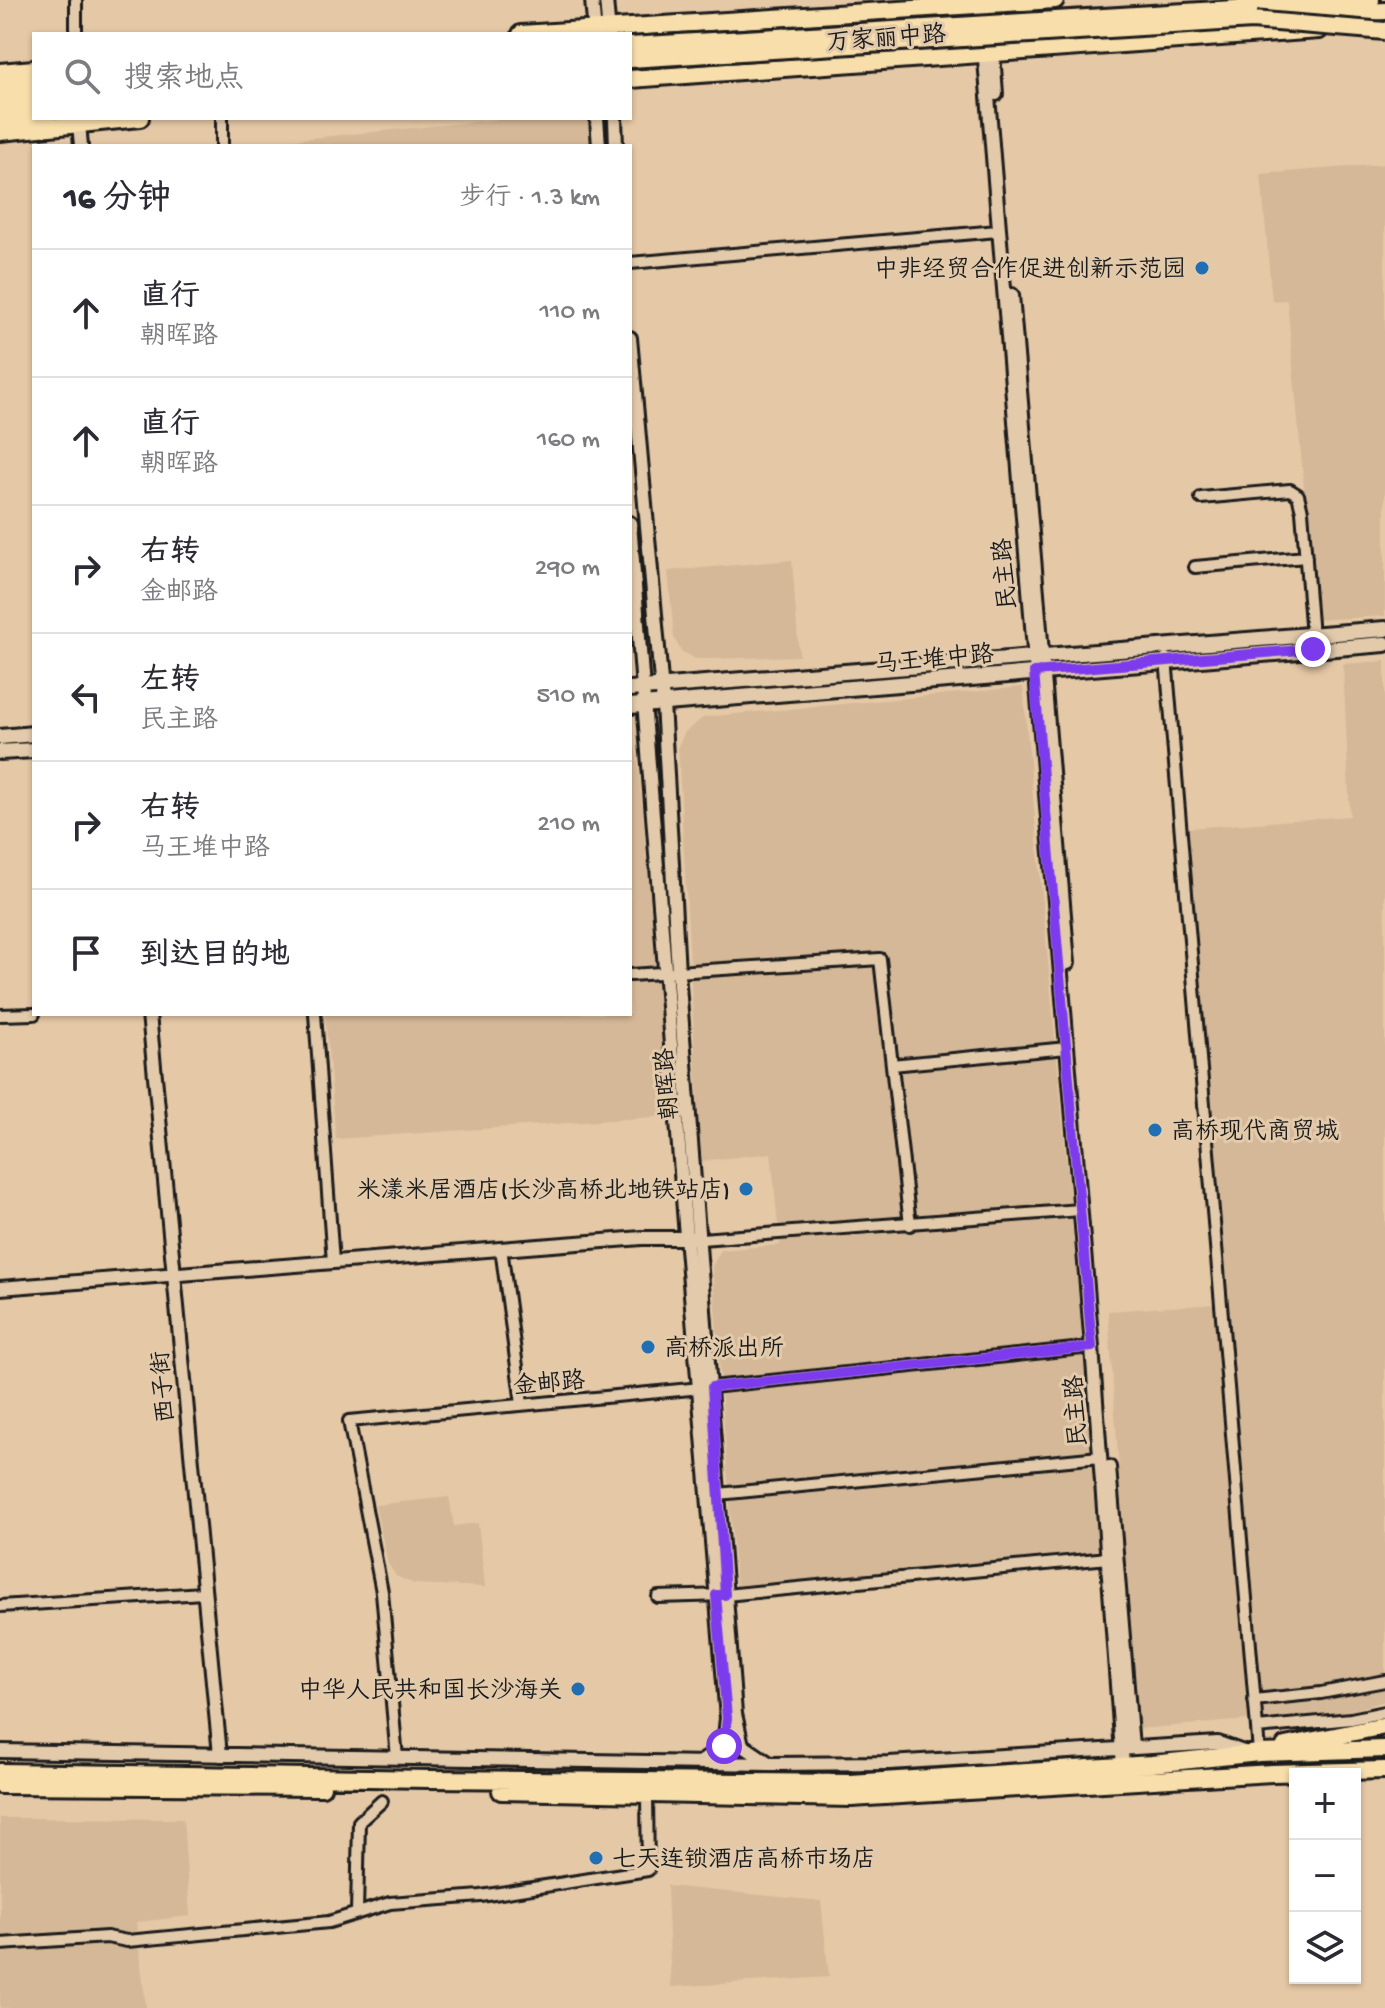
<!DOCTYPE html>
<html lang="zh">
<meta charset="utf-8">
<style>
:root{--surface:#fff;--page:#f7f7f7;--text:#2b2b33;--muted:#7c7c81;--line:#e1e1e2}
body{margin:0;font-family:"Gochi Hand","LXGW WenKai TC",sans-serif;background:var(--page);color:var(--text)}
.controls{position:absolute;right:24px;bottom:24px;display:grid;overflow:hidden;border-radius:0px;box-shadow:0 2px 6px #0004}
.controls button{width:72px;height:72px;display:grid;place-items:center;padding:0;border:0;border-bottom:2px solid var(--line);background:var(--surface);color:var(--text);font:40px sans-serif}
.stop{position:absolute;width:24px;height:24px;margin:-18px;border:6px solid #7c3aed;border-radius:50%;background:#fff}
.stop.end{background:#7c3aed;border-color:#fff;box-shadow:0 2px 8px #0008}
.list{margin:0;padding:0;list-style:none}
h2{display:flex;justify-content:space-between;align-items:center;height:104px;margin:0;padding:0 32px;font-size:34px}
h2 small{font-size:26px;font-weight:400;color:var(--muted)}
.list li{display:grid;grid-template-columns:52px 1fr auto;gap:24px;align-items:center;box-sizing:border-box;height:128px;padding:0 32px;border-top:2px solid var(--line)}
.list b{display:block;font-size:30px;white-space:nowrap}
.list p{margin:0;font-size:26px;white-space:nowrap;color:var(--muted)}
.list em{font-size:26px;font-style:normal;color:var(--muted)}
.icon{flex:none;width:44px;height:44px;fill:none;stroke:currentColor;stroke-width:2;stroke-linecap:round;stroke-linejoin:round}
.map{position:relative;flex:none;width:1385px;height:2008px;overflow:hidden}
.search{position:absolute;background:var(--surface);box-shadow:0 2px 6px #0004;left:32px;top:32px;width:600px;height:88px;display:flex;align-items:center;gap:20px;box-sizing:border-box;padding:0 28px;border-radius:0px;color:var(--muted);font-size:30px}
.panel{position:absolute;background:var(--surface);box-shadow:0 2px 6px #0004;left:32px;top:144px;width:600px;height:872px;border-radius:0px}
.map>svg:first-child{display:block}
.built{fill:#d5b897}
.lines{fill:none;stroke-linecap:round;stroke-linejoin:round}
.minor-casing{stroke:#1c1c1c;stroke-width:16}
.tertiary-casing{stroke:#1c1c1c;stroke-width:18}
.secondary-casing{stroke:#1c1c1c;stroke-width:20}
.primary-casing{stroke:#1c1c1c;stroke-width:22}
.trunk-casing{stroke:#1c1c1c;stroke-width:22}
.minor{stroke:#e3caab;stroke-width:10}
.tertiary{stroke:#e3caab;stroke-width:12}
.secondary{stroke:#e3caab;stroke-width:14}
.primary{stroke:#f8deab;stroke-width:16}
.trunk{stroke:#f8deab;stroke-width:16}
.trunk-bridge-casing{stroke:#1c1c1c;stroke-width:22;stroke-linecap:butt}
.trunk-bridge{stroke:#f8deab;stroke-width:16}
.route{stroke:#7c3aed;stroke-width:10}
.poi-dot{fill:#1f6fb2;stroke:#e3caab;stroke-width:3}
.labels{text-anchor:middle;stroke-width:6;stroke-linejoin:round;paint-order:stroke}
.street-label{font-size:24px;fill:#1c1c1c;stroke:#e3caab}
.poi-label{font-size:24px;fill:#1c1c1c;stroke:#e3caab;text-anchor:end}
</style>
<div class="map">
<svg width="1385" height="2008" viewBox="0 0 1385 2008">
<rect width="100%" height="100%" fill="#e5c8a6"/>
<filter id="ink" filterUnits="userSpaceOnUse"><feTurbulence type="fractalNoise" baseFrequency=".0125" numOctaves="2"/><feDisplacementMap in="SourceGraphic" scale="16" xChannelSelector="R" yChannelSelector="G"/><feConvolveMatrix kernelMatrix="1 2 1 2 8 2 1 2 1" color-interpolation-filters="sRGB"/></filter>
<g filter="url(#ink)">
<path class="built" d="M 514,118 L 588,118 L 591,146 L 230,146 Z
M 1385,164 L 1385,616 L 1316,620 L 1287,300 L 1272,301 L 1261,174 Z
M 792,560 L 799,656 L 711,659 L 696,659 L 681,651 L 674,638 L 668,571 Z
M 1385,661 L 1385,1701 L 1347,1712 L 1137,1729 L 1108,1311 L 1216,1304 L 1175,829 L 1350,816 L 1343,664 Z
M 1023,687 L 1102,1553 L 736,1586 L 712,1266 L 721,1250 L 780,1245 L 771,1153 L 701,1161 L 678,746 L 685,732 L 704,717 Z
M 630,734 L 635,745 L 639,770 L 669,1116 L 336,1139 L 325,1014 L 630,1014 Z
M 449,1497 L 454,1526 L 478,1523 L 485,1587 L 414,1584 L 396,1576 L 388,1564 L 375,1505 Z
M 0,1818 L 183,1819 L 190,1916 L 136,1922 L 146,2008 L 0,2008 Z
M 667,1886 L 821,1901 L 829,1977 L 671,1987 Z"/>
<g class="lines">
<defs>
<path id="minor" d="M 76,34 L 76,0
M 222,118 L 222,146
M 630,263 L 998,231
M 1201,498 L 1290,490 L 1298,495 L 1302,511 L 1313,649
M 1195,567 L 1306,557
M 1166,658 L 1257,1728
M 630,975 L 880,959 L 910,1225
M 315,1014 L 333,1262
M 0,1015 L 34,1014
M 892,1065 L 1067,1048
M 701,1239 L 1080,1210
M 501,1248 L 522,1404
M 718,1494 L 1100,1457
M 658,1597 L 725,1595 L 1108,1558
M 0,1606 L 203,1593
M 1254,1700 L 1321,1693 L 1385,1681
M 1259,1753 L 1257,1728 L 1351,1719 L 1385,1712
M 397,1758 L 382,1592 L 349,1421 L 712,1387 L 1092,1347
M 357,1913 L 359,1822 L 382,1801
M 0,1944 L 107,1937 L 127,1941 L 329,1922 L 390,1903 L 481,1896 L 648,1870 L 647,1796"/>
<path id="tertiary" d="M 592,0 L 595,34
M 606,0 L 609,34
M 980,0 L 1092,1347 L 1123,1766
M 989,0 L 996,94
M 597,118 L 599,146
M 615,118 L 616,146
M 79,123 L 81,146
M 1012,295 L 1068,963
M 630,338 L 663,703 L 678,972 L 735,1714 L 742,1745 L 770,1764
M 630,523 L 686,1236 L 727,1718 L 724,1746 L 700,1763
M 149,1014 L 220,1755
M 0,1288 L 642,1238 L 693,1238
M 1109,1467 L 1132,1747
M 0,1751 L 770,1764 L 889,1763 L 1218,1743 L 1246,1753"/>
<path id="secondary" d="M 630,689 L 1385,629
M 630,706 L 1385,644
M 0,737 L 34,734
M 0,752 L 34,750"/>
<path id="primary" d="M 521,34 L 1055,0
M 0,72 L 34,69
M 630,79 L 1319,30
M 0,85 L 34,82
M 0,132 L 140,118"/>
<path id="trunk" d="M 1250,8 L 1371,0
M 1285,18 L 1385,11
M 0,95 L 34,93
M 0,109 L 34,107
M 0,122 L 47,118
M 1285,1746 L 1385,1726
M 0,1772 L 429,1779 L 851,1783 L 1152,1764 L 1259,1753 L 1385,1749
M 0,1785 L 322,1787
M 501,1791 L 851,1798 L 1272,1773 L 1385,1770"/>
</defs>
<use href="#minor" class="minor-casing"/>
<use href="#tertiary" class="tertiary-casing"/>
<use href="#secondary" class="secondary-casing"/>
<use href="#primary" class="primary-casing"/>
<use href="#trunk" class="trunk-casing"/>
<use href="#minor" class="minor"/>
<use href="#tertiary" class="tertiary"/>
<use href="#secondary" class="secondary"/>
<use href="#primary" class="primary"/>
<use href="#trunk" class="trunk"/>
<defs>
<path id="trunk-bridge" d="M 630,46 L 1250,8
M 630,59 L 1252,20 L 1385,31"/>
</defs>
<use href="#trunk-bridge" class="trunk-bridge-casing"/>
<use href="#trunk-bridge" class="trunk-bridge"/>
</g>
</g>
<g class="lines" filter="url(#ink)">
<path class="route" d="M 724,1746 L 727,1718 L 716,1595 L 725,1595 L 712,1387 L 1092,1347 L 1034,672 L 1313,649"/>
</g>
<g class="poi-dot">
<circle cx="1202" cy="268" r="8"/>
<circle cx="1155" cy="1130" r="8"/>
<circle cx="746" cy="1189" r="8"/>
<circle cx="648" cy="1347" r="8"/>
<circle cx="578" cy="1689" r="8"/>
<circle cx="596" cy="1858" r="8"/>
</g>
<g class="labels">
<g class="street-label">
<text transform="translate(886 37) rotate(-4)" y="8">万家丽中路</text>
<text transform="translate(1004 574) rotate(-95)" y="8">民主路</text>
<text transform="translate(934 658) rotate(-5)" y="8">马王堆中路</text>
<text transform="translate(666 1084) rotate(-95)" y="8">朝晖路</text>
<text transform="translate(549 1382) rotate(-5)" y="8">金邮路</text>
<text transform="translate(162 1387) rotate(-95)" y="8">西子街</text>
<text transform="translate(1075 1411) rotate(-94)" y="8">民主路</text>
</g>
<g class="poi-label">
<text x="1186" y="276">中非经贸合作促进创新示范园</text>
<text x="1171" y="1138" text-anchor="start">高桥现代商贸城</text>
<text x="730" y="1197">米漾米居酒店(长沙高桥北地铁站店)</text>
<text x="664" y="1355" text-anchor="start">高桥派出所</text>
<text x="562" y="1697">中华人民共和国长沙海关</text>
<text x="612" y="1866" text-anchor="start">七天连锁酒店高桥市场店</text>
</g>
</g>
</svg>
<div class="controls">
<button>+</button>
<button>−</button>
<button><svg class="icon" aria-label="layers" viewBox="0 0 24 24"><path d="M12 4l9 5-9 5-9-5zM3 14l9 5 9-5"/></svg></button>
</div>
<div class="stop" style="left:724px;top:1746px"></div>
<div class="stop end" style="left:1313px;top:649px"></div>
<div class="search"><svg class="icon" aria-label="search" viewBox="0 0 24 24"><circle cx="10" cy="10" r="6"/><path d="M15 15l6 6"/></svg>搜索地点</div>
<section class="panel">
<h2>16 分钟<small>步行 · 1.3 km</small></h2>
<ul class="list">
<li><svg class="icon" aria-label="ahead" viewBox="0 0 24 24"><path d="M12 20V5M6 11l6-6 6 6"/></svg><div><b>直行</b><p>朝晖路</p></div><em>110 m</em></li>
<li><svg class="icon" aria-label="ahead" viewBox="0 0 24 24"><path d="M12 20V5M6 11l6-6 6 6"/></svg><div><b>直行</b><p>朝晖路</p></div><em>160 m</em></li>
<li><svg class="icon" aria-label="right" viewBox="0 0 24 24"><path d="M7 20v-9h11M14 6l5 5-5 5"/></svg><div><b>右转</b><p>金邮路</p></div><em>290 m</em></li>
<li><svg class="icon" aria-label="left" viewBox="0 0 24 24"><path d="M17 20v-9H6M10 6l-5 5 5 5"/></svg><div><b>左转</b><p>民主路</p></div><em>510 m</em></li>
<li><svg class="icon" aria-label="right" viewBox="0 0 24 24"><path d="M7 20v-9h11M14 6l5 5-5 5"/></svg><div><b>右转</b><p>马王堆中路</p></div><em>210 m</em></li>
<li><svg class="icon" aria-label="arrive" viewBox="0 0 24 24"><path d="M6 21V4h12l-3 4 3 4H6"/></svg><div><b>到达目的地</b></div></li>
</ul>
</section>
</div>
